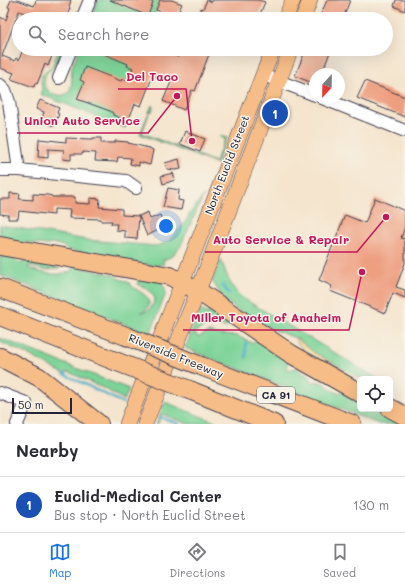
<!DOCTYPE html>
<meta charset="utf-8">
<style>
:root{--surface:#fff;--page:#f2f2f3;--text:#2b2b33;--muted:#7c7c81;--line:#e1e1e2;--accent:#1a73e8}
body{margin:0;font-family:Mali,sans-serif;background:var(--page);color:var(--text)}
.controls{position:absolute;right:12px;bottom:12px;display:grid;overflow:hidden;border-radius:6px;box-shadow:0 4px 16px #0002}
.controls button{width:36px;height:36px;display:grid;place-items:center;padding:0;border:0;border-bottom:1px solid var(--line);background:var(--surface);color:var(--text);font:20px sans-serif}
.compass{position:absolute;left:309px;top:68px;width:36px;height:36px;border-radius:50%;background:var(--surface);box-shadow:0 4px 16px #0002;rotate:202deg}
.scale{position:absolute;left:12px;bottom:10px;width:60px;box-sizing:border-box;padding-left:4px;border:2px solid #22223b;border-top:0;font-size:11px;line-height:14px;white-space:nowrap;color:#22223b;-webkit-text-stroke:3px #f7f3e8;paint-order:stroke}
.you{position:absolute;left:166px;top:226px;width:14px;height:14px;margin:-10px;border:3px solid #fff;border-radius:50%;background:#1a73e8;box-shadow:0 0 0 6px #1a73e833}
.badge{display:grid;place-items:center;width:26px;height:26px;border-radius:50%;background:var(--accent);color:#fff;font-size:13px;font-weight:700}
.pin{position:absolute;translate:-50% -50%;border:2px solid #fff;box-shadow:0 1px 4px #0006}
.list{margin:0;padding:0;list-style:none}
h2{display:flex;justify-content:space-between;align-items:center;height:52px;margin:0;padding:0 16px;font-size:17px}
h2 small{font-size:13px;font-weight:400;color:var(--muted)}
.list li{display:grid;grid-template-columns:26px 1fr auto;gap:12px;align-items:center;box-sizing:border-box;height:56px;padding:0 16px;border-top:1px solid var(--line)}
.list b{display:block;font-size:15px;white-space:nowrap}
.list p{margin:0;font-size:13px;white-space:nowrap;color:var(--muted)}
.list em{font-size:13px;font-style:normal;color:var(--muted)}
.icon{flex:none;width:22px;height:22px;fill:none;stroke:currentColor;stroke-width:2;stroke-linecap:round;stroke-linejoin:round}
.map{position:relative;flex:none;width:405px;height:424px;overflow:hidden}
.search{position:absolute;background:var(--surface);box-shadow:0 4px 16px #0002;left:12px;right:12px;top:12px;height:44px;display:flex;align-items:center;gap:10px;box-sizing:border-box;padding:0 14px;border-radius:22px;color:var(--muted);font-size:15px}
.sheet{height:108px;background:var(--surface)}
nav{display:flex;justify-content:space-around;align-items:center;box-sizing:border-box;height:56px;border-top:1px solid var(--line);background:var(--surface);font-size:11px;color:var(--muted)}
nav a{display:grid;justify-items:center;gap:2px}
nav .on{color:var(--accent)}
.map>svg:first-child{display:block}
.green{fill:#7cd397;stroke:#4f7a69}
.sand{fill:#eeda9e;stroke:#887e6c}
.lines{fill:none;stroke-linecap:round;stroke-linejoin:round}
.stream{stroke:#4bafca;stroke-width:2.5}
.building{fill:#ee9f80}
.minor-casing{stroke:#423f51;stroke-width:14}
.major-casing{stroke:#423f51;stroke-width:16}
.highway-casing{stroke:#423f51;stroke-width:20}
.minor{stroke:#fff;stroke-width:12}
.major{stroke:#f7bd88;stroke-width:15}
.highway{stroke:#f7bd88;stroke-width:18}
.highway-bridge-casing{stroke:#423f51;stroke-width:20;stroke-linecap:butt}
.highway-bridge{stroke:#f7bd88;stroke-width:18}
.labels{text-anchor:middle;stroke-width:3;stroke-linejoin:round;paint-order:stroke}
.shield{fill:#f7f3e8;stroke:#62616f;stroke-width:1}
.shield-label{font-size:10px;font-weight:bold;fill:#22223b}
.street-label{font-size:11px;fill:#22223b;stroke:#f7f3e8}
.leader{fill:none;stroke:#c2185b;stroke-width:1.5}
.callout-dot{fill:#c2185b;stroke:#f7f3e8;stroke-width:1.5}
.callout-label{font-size:12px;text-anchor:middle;font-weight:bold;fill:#c2185b;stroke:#f7f3e8;stroke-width:3;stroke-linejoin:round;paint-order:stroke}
</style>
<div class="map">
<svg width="405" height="424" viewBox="0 0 405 424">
<rect width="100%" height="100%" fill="#f7f3e8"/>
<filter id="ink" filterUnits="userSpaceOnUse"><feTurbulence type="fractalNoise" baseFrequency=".025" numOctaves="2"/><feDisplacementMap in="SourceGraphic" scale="8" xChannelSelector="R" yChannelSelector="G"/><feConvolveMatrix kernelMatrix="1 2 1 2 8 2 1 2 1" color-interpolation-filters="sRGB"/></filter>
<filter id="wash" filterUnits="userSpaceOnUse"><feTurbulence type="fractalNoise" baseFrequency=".012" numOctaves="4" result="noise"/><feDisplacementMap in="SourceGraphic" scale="16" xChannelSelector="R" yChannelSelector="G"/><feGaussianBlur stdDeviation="0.9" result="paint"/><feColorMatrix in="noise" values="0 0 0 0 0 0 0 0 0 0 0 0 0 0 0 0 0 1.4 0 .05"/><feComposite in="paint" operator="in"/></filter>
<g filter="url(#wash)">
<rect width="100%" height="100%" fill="#f5e5ce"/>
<path class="green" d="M 98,0 L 160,0 L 153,19 L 91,19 Z
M 59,49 L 63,49 L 58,62 L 46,74 L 44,83 C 46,89 51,95 57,95 C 77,98 70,77 72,67 C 74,61 77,55 79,49 L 141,49 L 121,98 L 120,118 L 119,123 L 126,126 L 125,128 L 40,94 L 42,89 L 41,82 L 42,75 L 53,64 Z
M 152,105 L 153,107 L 152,112 L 150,111 L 142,133 L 215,162 L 225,139 L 220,137 L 221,135 L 227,138 L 216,164 L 140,134 Z
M 204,195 L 180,247 L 171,257 L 163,260 L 164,264 L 154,266 L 68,250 C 63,245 55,242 48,245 L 0,240 L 0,225 L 87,240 L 156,246 L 168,242 L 184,224 L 191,212 Z
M 0,257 L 9,257 L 22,264 L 23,262 L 27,261 L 60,268 L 59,269 L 45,270 L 29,266 L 27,267 C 36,273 70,280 74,266 L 114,275 C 118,280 124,279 129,283 C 131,284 133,288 136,289 C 143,294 150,296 149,306 L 141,313 L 150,309 L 155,300 C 153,290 146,289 138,284 L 137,277 L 163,281 L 162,285 L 164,286 L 166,293 L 150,334 L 0,275 Z
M 221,259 C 226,273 230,287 241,297 L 378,379 L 361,379 L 315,353 L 296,338 L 277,331 L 248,317 L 218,296 L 220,293 L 213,282 L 213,279 Z
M 201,310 L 208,314 L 209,311 L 231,324 C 224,331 216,324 208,324 L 195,332 L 196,336 L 199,337 L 209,332 L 221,335 L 237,336 L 252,343 L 257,340 L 287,359 L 287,367 L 289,370 L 296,368 L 311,378 L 311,382 C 313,382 318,381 320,382 C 329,384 334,397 343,391 L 360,401 L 360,409 L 376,409 L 405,424 L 379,424 L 185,348 Z
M 0,338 L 129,389 L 124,400 L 107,390 L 69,372 L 64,374 L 29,355 L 0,342 Z
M 165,402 L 220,424 L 188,424 L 162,414 L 158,424 L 156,424 Z"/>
<path class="sand" d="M 296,338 L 315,353 L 361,379 L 360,384 L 303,350 L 296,341 Z"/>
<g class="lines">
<path class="stream" d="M 222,285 L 229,294
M 246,358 L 246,343
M 64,374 L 123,403
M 160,417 L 179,424"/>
</g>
<g id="blocks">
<path class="building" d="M 11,0 L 17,0 L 34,6 L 36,0 L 71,0 L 69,7 L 70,8 L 66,19 L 29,19 L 31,16 L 19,11 L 2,56 L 15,61 L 16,58 L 19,60 L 23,49 L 52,49 L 49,55 L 52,56 L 48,66 L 45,64 L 37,84 L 35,83 L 34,87 L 11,79 L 14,73 L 0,68 L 0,17 L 6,20 L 10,8 L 8,7 Z
M 110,0 L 147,0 L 153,2 L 148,16 Z
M 160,0 L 172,0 L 182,4 L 176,17 L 156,10 Z
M 207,0 L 212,2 L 213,0 L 258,0 L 265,2 L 258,19 L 197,19 L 201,8 L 203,9 Z
M 327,0 L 350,0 L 343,19 L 319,19 Z
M 396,0 L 405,0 L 405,11 L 394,6 Z
M 92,49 L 130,49 L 139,53 L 141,49 L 156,49 L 178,57 L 181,49 L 211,49 L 195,91 L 192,90 L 184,110 L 163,101 L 171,82 L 153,75 L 141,106 L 135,104 L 126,126 L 119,123 L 120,118 L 113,115 L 113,113 L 110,111 L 77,99 L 84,82 L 80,80 L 85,67 L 121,81 L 122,79 L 128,81 L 133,68 L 127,66 L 128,64 Z
M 306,49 L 331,49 L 322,74 L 315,74 L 315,84 L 295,76 Z
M 365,81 L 405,97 L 405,117 L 357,98 Z
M 40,100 L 59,108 L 57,113 L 59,114 L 54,126 L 41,121 L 44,112 L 36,109 Z
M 185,131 L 205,139 L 200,152 L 180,144 Z
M 66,138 L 90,139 L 93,139 L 93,138 L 101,138 L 101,143 L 115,143 L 115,141 L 128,142 L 128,143 L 149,148 L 153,150 L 150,165 L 139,162 L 139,166 L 130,164 L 131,158 L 118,157 L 117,162 L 95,161 L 96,153 L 83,152 L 83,154 L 71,154 L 71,160 L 63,159 L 64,150 L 48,149 L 48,158 L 38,157 L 39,139 L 66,142 Z
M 179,159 L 181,169 L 175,170 L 167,169 L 165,163 Z
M 173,173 L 175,180 L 163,184 L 161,176 Z
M 168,188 L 179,190 L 178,200 L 183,201 L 181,210 L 163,207 Z
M 10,193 L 20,194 L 19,199 L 33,200 L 33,194 L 48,195 L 52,196 L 52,197 L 75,197 L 75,203 L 90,204 L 90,198 L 100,199 L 99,207 L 122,209 L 122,215 L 139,216 L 137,239 L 125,238 L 125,231 L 116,230 L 117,224 L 111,224 L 112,221 L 101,221 L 101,219 L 69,218 L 70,210 L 54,209 L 54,215 L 19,211 L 18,219 L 8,219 L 8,215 L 0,214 L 0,199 L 10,199 Z
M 375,198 L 405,211 L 405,227 L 401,238 L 405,239 L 405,263 L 396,287 L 405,290 L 405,298 L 393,293 L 385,313 L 330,291 L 332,286 L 319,280 L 345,215 L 365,223 Z
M 148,212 L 150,219 L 160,215 L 163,223 L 157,225 L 158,230 L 147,236 L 139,216 Z"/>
</g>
</g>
<g filter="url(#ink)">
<use href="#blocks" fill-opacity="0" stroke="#423f51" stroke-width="1"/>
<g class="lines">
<defs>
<path id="minor" d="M 82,19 L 90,0
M 59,78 L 71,49
M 271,78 L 315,95
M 0,85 L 5,90 L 9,102 L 19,170
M 322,98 L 405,131
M 0,170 L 19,170 L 126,181 L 136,188
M 0,393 L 26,403 L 17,424"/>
<path id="major" d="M 285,19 L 293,0
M 303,19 L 310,0
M 127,424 L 273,49
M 145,424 L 198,291 L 291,49"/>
<path id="highway" d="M 0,246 L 170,276 L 198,291 L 291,354 L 360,393
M 0,288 L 126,336
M 0,316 L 115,361
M 0,357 L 39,377 L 99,424
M 201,366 L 352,424
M 192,391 L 274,424
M 390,408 L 405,416"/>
</defs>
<use href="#minor" class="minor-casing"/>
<use href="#major" class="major-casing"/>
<use href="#highway" class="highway-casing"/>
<use href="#minor" class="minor"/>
<use href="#major" class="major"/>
<use href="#highway" class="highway"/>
<defs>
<path id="highway-bridge" d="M 126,336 L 201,366
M 115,361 L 192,391"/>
</defs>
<use href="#highway-bridge" class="highway-bridge-casing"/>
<use href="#highway-bridge" class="highway-bridge"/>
</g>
</g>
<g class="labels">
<rect class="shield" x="257" y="387" width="38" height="16" rx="3"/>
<g class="shield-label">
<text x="276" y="399">CA 91</text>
</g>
<g class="street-label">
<text transform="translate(227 165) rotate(-69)" y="4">North Euclid Street</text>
<text transform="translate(176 356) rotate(22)" y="4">Riverside Freeway</text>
</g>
</g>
<path class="leader" d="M192 141L186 89H118M177 96L148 133H17M386 217L357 252H205M362 272L349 330H183"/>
<g class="callout-dot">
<circle cx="192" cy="141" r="4"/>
<circle cx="177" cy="96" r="4"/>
<circle cx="386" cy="217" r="4"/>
<circle cx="362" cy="272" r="4"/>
</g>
<g class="callout-label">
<text x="152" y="81">Del Taco</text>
<text x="82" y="125">Union Auto Service</text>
<text x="281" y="244">Auto Service &amp; Repair</text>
<text x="266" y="322">Miller Toyota of Anaheim</text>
</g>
</svg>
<div class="controls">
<button><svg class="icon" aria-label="locate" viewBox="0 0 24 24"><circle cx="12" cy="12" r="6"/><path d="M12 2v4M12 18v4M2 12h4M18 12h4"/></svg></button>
</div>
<svg class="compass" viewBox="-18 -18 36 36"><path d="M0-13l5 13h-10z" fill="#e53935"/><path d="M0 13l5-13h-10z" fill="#7c7c81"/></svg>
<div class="scale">50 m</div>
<div class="you"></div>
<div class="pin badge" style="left:275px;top:113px;background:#1a4fb4">1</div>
<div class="search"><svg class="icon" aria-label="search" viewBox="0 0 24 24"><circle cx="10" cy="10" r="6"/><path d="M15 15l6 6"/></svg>Search here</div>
</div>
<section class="sheet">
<h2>Nearby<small></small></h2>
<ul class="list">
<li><span class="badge" style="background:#1a4fb4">1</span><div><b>Euclid-Medical Center</b><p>Bus stop · North Euclid Street</p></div><em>130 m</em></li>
</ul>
</section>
<nav>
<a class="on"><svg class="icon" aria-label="map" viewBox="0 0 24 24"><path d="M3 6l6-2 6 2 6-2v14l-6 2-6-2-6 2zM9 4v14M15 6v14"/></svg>Map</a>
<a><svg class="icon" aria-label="directions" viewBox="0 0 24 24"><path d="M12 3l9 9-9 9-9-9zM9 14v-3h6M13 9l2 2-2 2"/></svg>Directions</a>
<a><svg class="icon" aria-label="saved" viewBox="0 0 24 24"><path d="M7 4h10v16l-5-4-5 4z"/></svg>Saved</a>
</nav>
